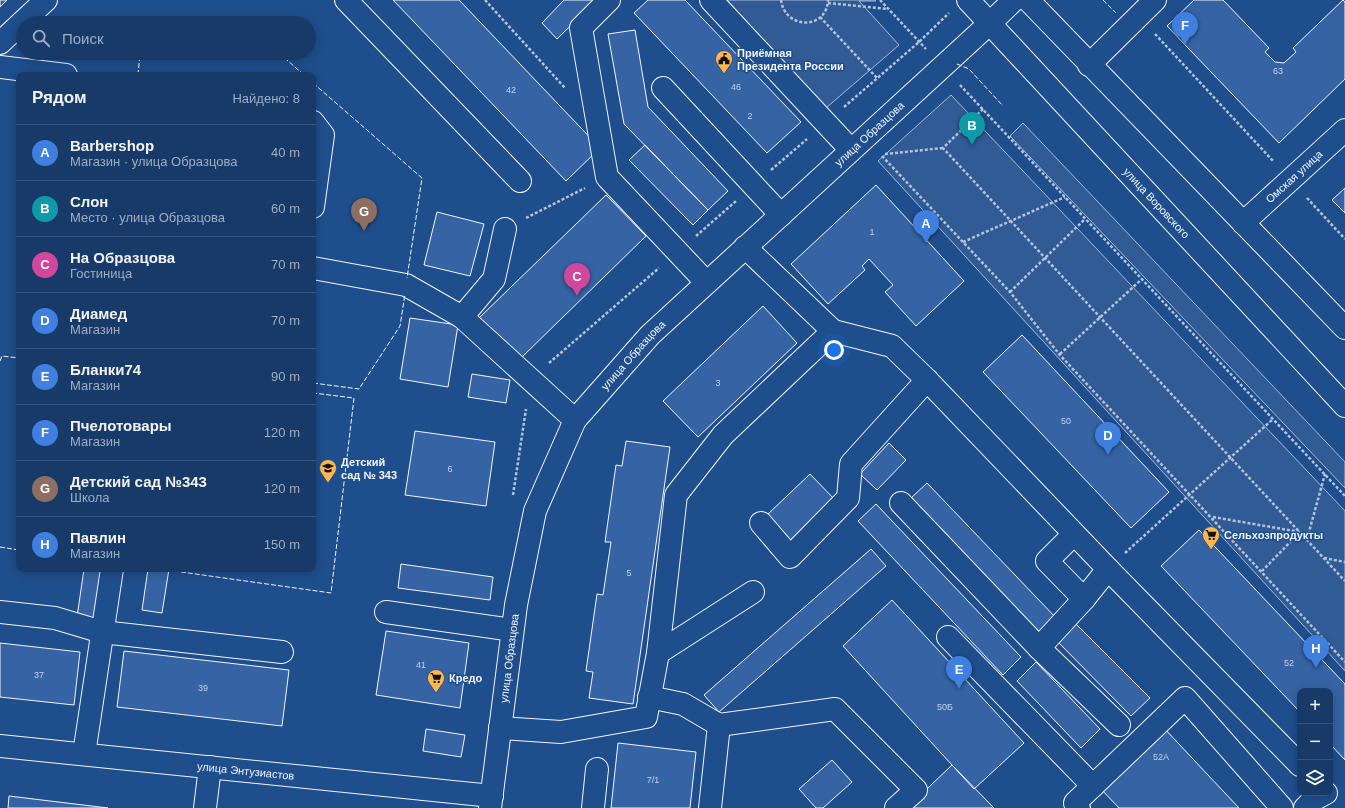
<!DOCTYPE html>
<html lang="ru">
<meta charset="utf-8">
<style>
:root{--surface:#173a69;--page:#244571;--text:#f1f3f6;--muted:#9eadc0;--line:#36547d;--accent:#8c9099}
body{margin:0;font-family:Arial,sans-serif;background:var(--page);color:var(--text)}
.controls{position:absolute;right:12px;bottom:12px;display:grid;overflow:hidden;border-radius:8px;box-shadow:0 2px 10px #0003}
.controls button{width:36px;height:36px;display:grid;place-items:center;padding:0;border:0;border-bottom:1px solid var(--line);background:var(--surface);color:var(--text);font:20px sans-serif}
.you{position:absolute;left:834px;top:350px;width:14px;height:14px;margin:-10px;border:3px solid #fff;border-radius:50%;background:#1a73e8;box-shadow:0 0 0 6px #1a73e833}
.badge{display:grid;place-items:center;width:26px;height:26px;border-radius:50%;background:var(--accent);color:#fff;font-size:13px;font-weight:700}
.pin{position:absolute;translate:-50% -33px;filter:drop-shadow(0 1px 2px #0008)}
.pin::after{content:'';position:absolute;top:21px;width:14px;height:12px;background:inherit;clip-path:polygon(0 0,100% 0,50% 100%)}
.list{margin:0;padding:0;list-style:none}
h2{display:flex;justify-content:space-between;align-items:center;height:52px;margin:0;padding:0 16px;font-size:17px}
h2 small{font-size:13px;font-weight:400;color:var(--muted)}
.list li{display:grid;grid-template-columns:26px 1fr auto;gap:12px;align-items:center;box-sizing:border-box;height:56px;padding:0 16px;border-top:1px solid var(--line)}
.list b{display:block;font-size:15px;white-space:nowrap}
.list p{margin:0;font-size:13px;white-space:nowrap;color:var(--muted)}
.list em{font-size:13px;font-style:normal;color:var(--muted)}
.icon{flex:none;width:22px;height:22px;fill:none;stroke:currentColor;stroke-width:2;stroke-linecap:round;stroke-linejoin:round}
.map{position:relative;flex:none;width:1345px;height:808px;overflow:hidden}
.search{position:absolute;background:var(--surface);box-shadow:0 2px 10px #0003;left:16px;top:16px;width:300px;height:44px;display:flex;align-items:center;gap:10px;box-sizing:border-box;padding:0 14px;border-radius:22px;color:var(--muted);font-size:15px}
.panel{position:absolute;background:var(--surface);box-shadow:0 2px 10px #0003;left:16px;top:72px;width:300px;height:500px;border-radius:8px}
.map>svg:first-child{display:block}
.built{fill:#305b95;stroke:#a8bbd7}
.building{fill:#3563a3;stroke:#f2f6ff}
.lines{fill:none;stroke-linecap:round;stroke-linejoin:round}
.minor-casing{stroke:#f2f6ff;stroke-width:24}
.major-casing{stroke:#f2f6ff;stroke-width:24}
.path{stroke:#b3c4dc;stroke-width:2.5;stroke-dasharray:3 2;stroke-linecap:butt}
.minor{stroke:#1f4e8c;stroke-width:22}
.major{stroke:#1f4e8c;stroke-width:22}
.fence{stroke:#f2f6ff;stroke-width:1;stroke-dasharray:5 2;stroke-linecap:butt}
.labels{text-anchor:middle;stroke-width:3;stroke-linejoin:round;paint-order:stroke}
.number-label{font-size:9px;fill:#c3d1e8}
.poi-label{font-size:11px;font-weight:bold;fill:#f2f6ff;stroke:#1f4e8c;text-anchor:start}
.street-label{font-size:11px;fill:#f2f6ff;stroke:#1f4e8c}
</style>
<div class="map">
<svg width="1345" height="808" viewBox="0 0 1345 808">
<rect width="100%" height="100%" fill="#1f4e8c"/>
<path class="built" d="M 727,0 L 875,0 L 876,1 L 859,1 L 899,45 L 826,108 Z
M 951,95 L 1345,511 L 1345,671 L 878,161 Z
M 1023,123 L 1345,462 L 1345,488 L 1010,136 Z"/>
<path class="building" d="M 0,0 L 7,0 L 0,7 Z
M 393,0 L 459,0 L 600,148 L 566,181 Z
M 564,0 L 597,0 L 557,39 L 542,23 Z
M 648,0 L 685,0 L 801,122 L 767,153 L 634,13 Z
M 1194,0 L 1223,0 L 1269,48 L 1265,52 L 1275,62 L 1284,63 L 1296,52 L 1293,48 L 1343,0 L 1345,2 L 1345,79 L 1279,143 L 1167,26 Z
M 635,30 L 648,107 L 728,191 L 708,210 L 624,124 L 608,34 Z
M 182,53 L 214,53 L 214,58 Z
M 645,145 L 708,210 L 693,225 L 629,160 Z
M 876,185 L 964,281 L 916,326 L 885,292 L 893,285 L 869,259 L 862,266 L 865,270 L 828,304 L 791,264 Z
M 1345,188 L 1345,213 L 1332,200 Z
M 606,195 L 646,236 L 519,360 L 479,318 Z
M 437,212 L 484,224 L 470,276 L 424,265 Z
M 763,306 L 797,343 L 698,437 L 663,401 Z
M 410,318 L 458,325 L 448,387 L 400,379 Z
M 1022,335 L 1169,492 L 1131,528 L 983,372 Z
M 472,374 L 510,380 L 506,403 L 468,397 Z
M 415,431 L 495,442 L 486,506 L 405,495 Z
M 626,441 L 670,447 L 633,704 L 589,698 L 593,672 L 586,671 L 597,594 L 603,595 L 611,542 L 605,542 L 616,465 L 622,466 Z
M 889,443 L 906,460 L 877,490 L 860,474 Z
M 810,474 L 838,503 L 795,544 L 767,515 Z
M 927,483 L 1058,620 L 1041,636 L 910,499 Z
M 876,504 L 1021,657 L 1003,675 L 858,521 Z
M 1199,530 L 1345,684 L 1345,760 L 1330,744 L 1330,691 L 1300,691 L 1300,712 L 1161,566 Z
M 871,549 L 886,566 L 719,712 L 704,695 Z
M 401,564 L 493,577 L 490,600 L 398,588 Z
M 84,569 L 108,569 L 100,621 L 77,617 Z
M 148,569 L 169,569 L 162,613 L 142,610 Z
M 892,600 L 1024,743 L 974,789 L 843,646 Z
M 1076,624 L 1150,698 L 1131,716 L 1058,642 Z
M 386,631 L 469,643 L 460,708 L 376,695 Z
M 0,643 L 80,652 L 74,705 L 0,697 Z
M 124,651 L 289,670 L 282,726 L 117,707 Z
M 1036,662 L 1100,729 L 1081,748 L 1017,681 Z
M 1163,727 L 1239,808 L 1119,808 L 1099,787 Z
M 426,729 L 465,735 L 461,757 L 423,751 Z
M 618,743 L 696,752 L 690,808 L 611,808 Z
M 832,760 L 852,782 L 823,808 L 816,808 L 799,789 Z
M 952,765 L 994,808 L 907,808 Z
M 9,796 L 108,808 L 8,808 Z"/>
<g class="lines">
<defs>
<g id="minor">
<path d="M 346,0 L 520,181"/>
<path d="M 609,0 L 581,28 L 607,177 L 706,282"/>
<path d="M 711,0 L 851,150"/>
<path d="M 0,43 L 46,0"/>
<path d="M 1089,65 L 1155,0"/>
<path d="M 0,67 L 66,75"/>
<path d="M 663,88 L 781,215"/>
<path d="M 313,122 L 323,135 L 313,207"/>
<path id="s1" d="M 1243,223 L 1345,130"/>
<path d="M 745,247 L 833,331"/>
<path d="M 313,268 L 406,285 L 462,317 L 575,420"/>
<path d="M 462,317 L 494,279 L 505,229"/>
<path d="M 901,503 L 1039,648 L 1119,725"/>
<path d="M 761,523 L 790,557 L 848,498 L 851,464 L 927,380"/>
<path d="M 1074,534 L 1047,561 L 1084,599"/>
<path d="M 0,612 L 55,618 L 102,632 L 282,652"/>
<path d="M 386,612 L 512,630"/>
<path d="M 948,637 L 1093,786"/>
<path d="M 1039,648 L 1084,599 L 1108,569"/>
<path d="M 658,653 L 753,592"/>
<path d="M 649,697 L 683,704 L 719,725 L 835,709 L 916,790 L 896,808"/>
<path d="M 500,728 L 561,732 L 646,717 L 658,653 L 676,495 L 723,435 L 833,331 L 892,346 L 927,380 L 1108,569 L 1300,765"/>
<path id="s2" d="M 0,746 L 492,796"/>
<path d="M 84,754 L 112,569"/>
<path d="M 205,808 L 210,767"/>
<path id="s3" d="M 490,808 L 516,605 L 535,511 L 575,420 L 650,335 L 989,24"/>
<path d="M 593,808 L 597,769"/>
<path d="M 710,808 L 719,725"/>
<path d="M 1079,808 L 1075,803 L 1185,698 L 1282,808"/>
<path d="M 1305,808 L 1313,800 L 1326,793"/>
</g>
<g id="major">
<path id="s4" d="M 968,0 L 1345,406"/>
<path d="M 1028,0 L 1345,328"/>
<path d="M 989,24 L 1014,0"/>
</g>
</defs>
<use href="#minor" class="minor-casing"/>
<use href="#major" class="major-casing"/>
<path class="path" d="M 485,0 L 565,88
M 781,0 C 785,30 827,30 828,0
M 880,0 L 926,49
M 828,3 L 888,9
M 820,17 L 877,78
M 1155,34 L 1274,162
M 960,85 L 1345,496
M 844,107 L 919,42 L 949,13
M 983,109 L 943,148 L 1345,581
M 885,154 L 943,148
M 882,156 L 1010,292 L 1059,354 L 1345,662
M 771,170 L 807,139
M 1307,198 L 1345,239
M 526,218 L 585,188
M 696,236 L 736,201
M 963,242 L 1065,197
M 1010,292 L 1085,219
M 1060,354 L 1142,279
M 549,363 L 659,268
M 513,495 L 526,409
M 1213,517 L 1300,532 L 1262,571
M 1307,539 L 1325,474
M 1125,553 L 1273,419
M 1324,558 L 1345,562"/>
<use href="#minor" class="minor"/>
<use href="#major" class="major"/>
<path class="fence" d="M 1103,0 L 1116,13
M 144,23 L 161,23
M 279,53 L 304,75
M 957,64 L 969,69 L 1003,106
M 138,75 L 140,53
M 313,83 L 422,178 L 407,278
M 0,361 L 2,356 L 19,358
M 313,383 L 359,389 L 400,326 L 405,294
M 0,547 L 19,550
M 167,570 L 331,593 L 354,398 L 313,393"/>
</g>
<defs>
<symbol id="civic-pin" viewBox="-11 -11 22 30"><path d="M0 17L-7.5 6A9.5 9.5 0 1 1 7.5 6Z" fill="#ffb74d" stroke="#1f4e8c"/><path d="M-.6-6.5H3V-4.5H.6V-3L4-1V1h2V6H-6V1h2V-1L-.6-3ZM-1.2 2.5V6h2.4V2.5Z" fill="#111"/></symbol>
<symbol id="school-pin" viewBox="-11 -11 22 30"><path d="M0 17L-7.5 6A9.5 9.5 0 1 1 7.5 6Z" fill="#ffb74d" stroke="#1f4e8c"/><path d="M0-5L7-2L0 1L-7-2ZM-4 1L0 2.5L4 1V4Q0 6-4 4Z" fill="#111"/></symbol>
<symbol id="supermarket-pin" viewBox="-11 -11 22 30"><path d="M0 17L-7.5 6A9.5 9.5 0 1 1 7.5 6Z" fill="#ffb74d" stroke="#1f4e8c"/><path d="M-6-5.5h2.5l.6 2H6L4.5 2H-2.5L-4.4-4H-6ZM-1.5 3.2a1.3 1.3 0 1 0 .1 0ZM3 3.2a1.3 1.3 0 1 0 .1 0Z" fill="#111"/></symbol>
</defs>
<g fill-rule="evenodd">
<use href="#civic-pin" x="714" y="49" width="20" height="27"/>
<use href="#school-pin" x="318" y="458" width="20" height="27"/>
<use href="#supermarket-pin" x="1201" y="525" width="20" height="27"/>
<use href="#supermarket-pin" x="426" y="668" width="20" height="27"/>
</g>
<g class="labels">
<g class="number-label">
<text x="1278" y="74">63</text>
<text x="736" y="90">46</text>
<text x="511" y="93">42</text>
<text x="750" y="119">2</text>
<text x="872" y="235">1</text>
<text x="718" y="386">3</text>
<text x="1066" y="424">50</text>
<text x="450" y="472">6</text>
<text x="629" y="576">5</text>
<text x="1289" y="666">52</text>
<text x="421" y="668">41</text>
<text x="39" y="678">37</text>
<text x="203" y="691">39</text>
<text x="945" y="710">50Б</text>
<text x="1161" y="760">52А</text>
<text x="653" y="783">7/1</text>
</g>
<g class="poi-label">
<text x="737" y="57">Приёмная<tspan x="737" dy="13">Президента России</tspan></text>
<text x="341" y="466">Детский<tspan x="341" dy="13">сад № 343</tspan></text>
<text x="1224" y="539">Сельхозпродукты</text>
<text x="449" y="682">Кредо</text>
</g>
<g class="street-label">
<text dy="4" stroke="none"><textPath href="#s3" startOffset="811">улица Образцова</textPath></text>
<text dy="4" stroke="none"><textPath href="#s1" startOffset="69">Омская улица</textPath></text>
<text dy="4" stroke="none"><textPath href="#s4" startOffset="277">улица Воровского</textPath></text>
<text dy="4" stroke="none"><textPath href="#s3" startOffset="487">улица Образцова</textPath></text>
<text dy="4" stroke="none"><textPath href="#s3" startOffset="151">улица Образцова</textPath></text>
<text dy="4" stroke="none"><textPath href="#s2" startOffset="247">улица Энтузиастов</textPath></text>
</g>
</g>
</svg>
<div class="controls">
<button>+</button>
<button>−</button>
<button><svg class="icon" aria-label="layers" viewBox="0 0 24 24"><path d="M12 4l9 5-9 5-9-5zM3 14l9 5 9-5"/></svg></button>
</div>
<div class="you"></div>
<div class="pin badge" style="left:926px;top:243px;background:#3f7fe0">A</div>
<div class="pin badge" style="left:972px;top:145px;background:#0f9aa8">B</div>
<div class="pin badge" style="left:577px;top:296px;background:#d1479c">C</div>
<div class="pin badge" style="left:1108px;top:455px;background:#3f7fe0">D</div>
<div class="pin badge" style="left:959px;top:689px;background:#3f7fe0">E</div>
<div class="pin badge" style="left:1185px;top:45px;background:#3f7fe0">F</div>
<div class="pin badge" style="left:364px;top:231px;background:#8d6e63">G</div>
<div class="pin badge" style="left:1316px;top:668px;background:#3f7fe0">H</div>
<div class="search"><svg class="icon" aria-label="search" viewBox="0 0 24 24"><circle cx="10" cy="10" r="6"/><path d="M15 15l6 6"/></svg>Поиск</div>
<section class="panel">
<h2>Рядом<small>Найдено: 8</small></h2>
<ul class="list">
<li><span class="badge" style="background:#3f7fe0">A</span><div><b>Barbershop</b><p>Магазин · улица Образцова</p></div><em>40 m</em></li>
<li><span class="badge" style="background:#0f9aa8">B</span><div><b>Слон</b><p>Место · улица Образцова</p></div><em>60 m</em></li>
<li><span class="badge" style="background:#d1479c">C</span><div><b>На Образцова</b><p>Гостиница</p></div><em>70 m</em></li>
<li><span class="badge" style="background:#3f7fe0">D</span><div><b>Диамед</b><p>Магазин</p></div><em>70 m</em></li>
<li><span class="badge" style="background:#3f7fe0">E</span><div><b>Бланки74</b><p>Магазин</p></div><em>90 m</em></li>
<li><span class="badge" style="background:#3f7fe0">F</span><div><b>Пчелотовары</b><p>Магазин</p></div><em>120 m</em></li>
<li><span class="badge" style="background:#8d6e63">G</span><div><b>Детский сад №343</b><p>Школа</p></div><em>120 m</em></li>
<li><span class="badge" style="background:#3f7fe0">H</span><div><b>Павлин</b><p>Магазин</p></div><em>150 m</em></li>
</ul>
</section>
</div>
